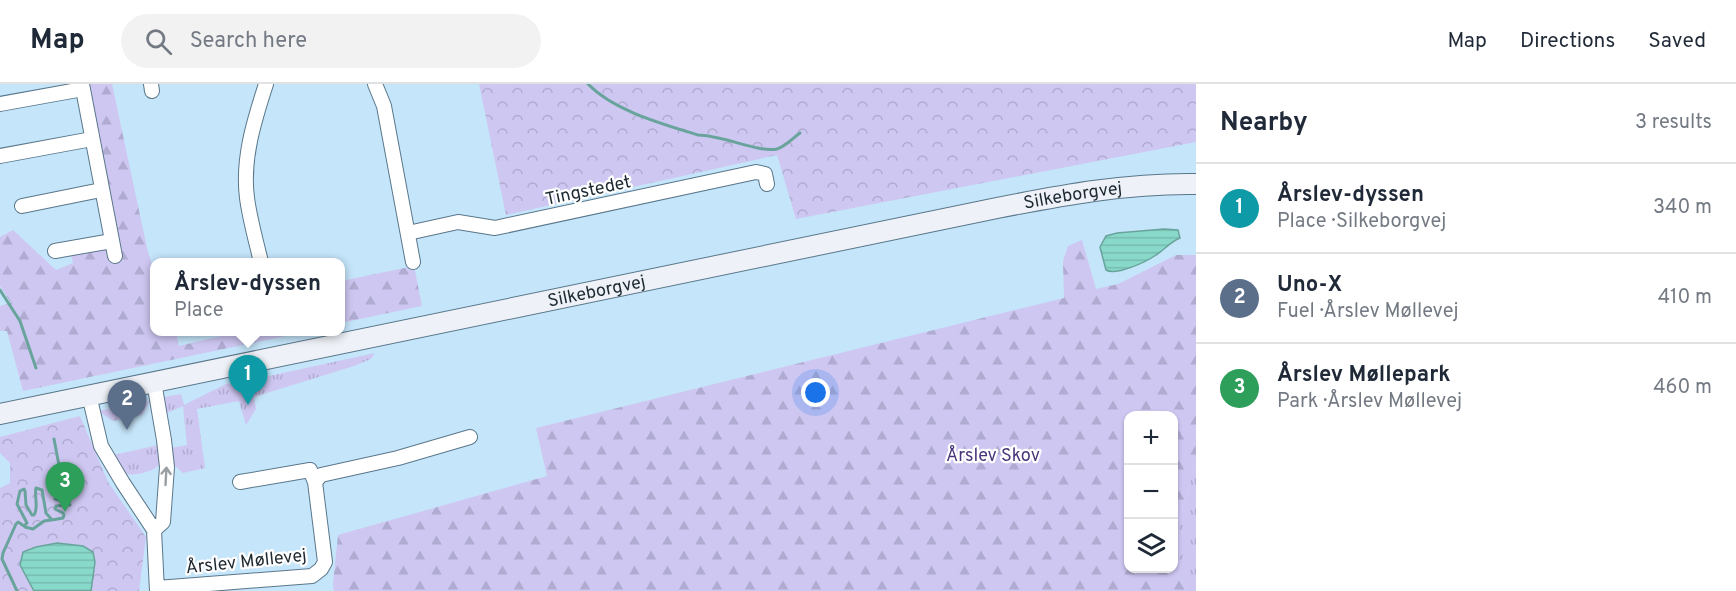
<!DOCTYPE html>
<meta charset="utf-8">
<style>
:root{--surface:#fff;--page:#f2f2f3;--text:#1f2937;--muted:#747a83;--line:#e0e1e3;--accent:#7c3aed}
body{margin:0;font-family:Overpass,sans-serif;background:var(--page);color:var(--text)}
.controls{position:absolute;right:18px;bottom:18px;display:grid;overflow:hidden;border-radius:12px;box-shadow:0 2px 4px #0004}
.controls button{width:54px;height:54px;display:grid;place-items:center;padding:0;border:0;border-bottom:2px solid var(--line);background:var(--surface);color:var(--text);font:30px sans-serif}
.you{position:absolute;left:816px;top:309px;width:21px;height:21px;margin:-15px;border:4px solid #fff;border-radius:50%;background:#1a73e8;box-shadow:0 0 0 9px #1a73e833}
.badge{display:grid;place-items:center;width:39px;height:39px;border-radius:50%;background:var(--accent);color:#fff;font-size:20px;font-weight:700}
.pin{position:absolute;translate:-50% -50px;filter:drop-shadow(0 2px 3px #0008)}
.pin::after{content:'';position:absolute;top:32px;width:21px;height:18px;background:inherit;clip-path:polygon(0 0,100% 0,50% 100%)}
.popup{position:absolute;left:150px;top:174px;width:195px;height:78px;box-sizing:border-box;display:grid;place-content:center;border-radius:12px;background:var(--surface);filter:drop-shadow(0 2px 4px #0005);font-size:20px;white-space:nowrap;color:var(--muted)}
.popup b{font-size:22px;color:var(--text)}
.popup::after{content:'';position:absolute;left:50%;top:100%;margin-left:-12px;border:12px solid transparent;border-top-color:var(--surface)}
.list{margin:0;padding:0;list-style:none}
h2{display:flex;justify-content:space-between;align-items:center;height:78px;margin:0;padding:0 24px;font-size:26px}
h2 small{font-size:20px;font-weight:400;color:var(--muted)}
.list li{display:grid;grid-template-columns:39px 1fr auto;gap:18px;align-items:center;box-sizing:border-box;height:90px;padding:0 24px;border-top:2px solid var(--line)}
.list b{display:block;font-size:22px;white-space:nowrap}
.list p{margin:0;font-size:20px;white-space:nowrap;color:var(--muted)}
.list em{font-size:20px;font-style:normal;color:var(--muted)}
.icon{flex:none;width:33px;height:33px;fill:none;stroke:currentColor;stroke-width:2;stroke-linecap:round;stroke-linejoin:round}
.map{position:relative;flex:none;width:1196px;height:507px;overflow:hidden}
header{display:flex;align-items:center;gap:36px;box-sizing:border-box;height:84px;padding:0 30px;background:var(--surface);border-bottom:2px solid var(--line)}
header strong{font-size:28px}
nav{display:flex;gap:33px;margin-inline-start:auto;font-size:21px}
.search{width:420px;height:54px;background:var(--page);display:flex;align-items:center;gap:15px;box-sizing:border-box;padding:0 21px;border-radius:33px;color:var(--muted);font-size:22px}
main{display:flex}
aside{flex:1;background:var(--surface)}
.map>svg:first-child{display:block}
.grass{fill:url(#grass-tufts)}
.forest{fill:url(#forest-firs)}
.park{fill:url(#park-crowns)}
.water{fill:url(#water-rules);stroke:#69a49c;stroke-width:1.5}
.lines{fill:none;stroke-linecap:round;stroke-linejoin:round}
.stream{stroke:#69a49c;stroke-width:3}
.street-casing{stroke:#5a778a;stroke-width:16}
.secondary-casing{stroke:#5a778a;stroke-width:22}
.street{stroke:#fff;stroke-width:14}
.secondary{stroke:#eef2f8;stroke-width:20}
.oneway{stroke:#999fa2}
.labels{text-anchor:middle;stroke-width:4.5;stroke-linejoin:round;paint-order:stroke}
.street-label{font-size:18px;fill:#1d2931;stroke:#fff}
.park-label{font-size:18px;fill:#48357a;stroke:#fff}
</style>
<header>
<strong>Map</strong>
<div class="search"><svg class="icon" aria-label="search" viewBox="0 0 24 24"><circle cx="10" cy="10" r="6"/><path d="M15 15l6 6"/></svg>Search here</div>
<nav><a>Map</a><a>Directions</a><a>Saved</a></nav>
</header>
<main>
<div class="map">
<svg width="1196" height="507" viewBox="0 0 1196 507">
<defs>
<pattern id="grass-tufts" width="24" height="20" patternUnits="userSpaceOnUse" patternTransform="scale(1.5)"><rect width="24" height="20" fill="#cec7f2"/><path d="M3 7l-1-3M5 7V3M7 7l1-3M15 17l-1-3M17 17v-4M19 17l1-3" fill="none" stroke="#b0abd0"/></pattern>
<pattern id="forest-firs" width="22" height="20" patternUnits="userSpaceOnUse" patternTransform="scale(1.5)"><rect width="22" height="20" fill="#cec7f2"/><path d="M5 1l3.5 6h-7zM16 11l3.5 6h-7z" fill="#b0abd0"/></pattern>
<pattern id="park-crowns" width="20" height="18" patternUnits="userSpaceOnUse" patternTransform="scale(1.5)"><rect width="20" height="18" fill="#cec7f2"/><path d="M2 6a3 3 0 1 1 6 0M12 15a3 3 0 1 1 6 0" fill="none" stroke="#b0abd0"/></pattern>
<pattern id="water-rules" width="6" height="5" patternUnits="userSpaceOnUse" patternTransform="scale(1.5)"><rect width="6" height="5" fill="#89d9ca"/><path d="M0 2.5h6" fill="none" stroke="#76baae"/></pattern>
</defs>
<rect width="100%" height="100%" fill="#c5e5fa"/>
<path class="grass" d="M 375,269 L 371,275 L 354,282 L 254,313 L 256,325 L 246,341 L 239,317 L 197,325 L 205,384 L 183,389 L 172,379 L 171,364 L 187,361 L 183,322 L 165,330 L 164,313 L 181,310 L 184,321 L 226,300 L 241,297 L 245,315 L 248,314 L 246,297 Z
M 150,317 L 142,331 L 113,337 L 98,327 Z
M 158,361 C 159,367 162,375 159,381 C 154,388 129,394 123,388 C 119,385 116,376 114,371 Z
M 1196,378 L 1196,507 L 1185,507 L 1186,503 L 1172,485 L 1174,484 L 1174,453 Z"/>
<path class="forest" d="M 89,0 L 112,0 L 147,164 L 152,181 L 155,187 L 155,248 L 176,248 L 179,262 L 221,252 L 224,248 L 305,248 L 23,307 L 7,247 L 0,247 L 0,222 L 11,219 L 0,202 L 0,153 L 13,146 L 56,186 L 73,179 L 71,170 L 105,163 L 109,175 L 122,172 Z
M 1082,156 L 1096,205 L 1118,200 L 1176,171 L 1196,171 L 1196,378 L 1174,453 L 1174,332 L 1128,332 L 1128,484 L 1172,485 L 1186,503 L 1185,507 L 334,507 L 333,500 L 338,451 L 547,392 L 536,344 L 1064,214 L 1063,177 L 1068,162 Z
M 414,182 L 422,222 L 341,239 L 341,197 Z"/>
<path class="park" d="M 479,0 L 1196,0 L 1196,58 L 796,135 L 777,71 L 506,131 Z
M 80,332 L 108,398 L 146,453 L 139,507 L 0,507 L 0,404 L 10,399 L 10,379 L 0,369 L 0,353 Z"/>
<path class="water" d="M 1164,145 L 1178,146 L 1180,154 C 1170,158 1164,166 1156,171 C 1146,178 1116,192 1106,186 L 1100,163 L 1106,152 L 1117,149 Z
M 57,459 L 83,462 L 93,468 L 95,478 L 91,507 L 34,507 L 20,481 L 23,468 L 36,463 Z"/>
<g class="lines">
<path class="stream" d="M 588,0 C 614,27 663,40 698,51 C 722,51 759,69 777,65 C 785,63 793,54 800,49
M 0,206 L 20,237 L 36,284
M 25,443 L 33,445 L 44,437 L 51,436
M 17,507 L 2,475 L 3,469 L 16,440 L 18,438 L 24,442 L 27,439 L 17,420 L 20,407 L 24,405 L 25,407 L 26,421 L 32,431 L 34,431 C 39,424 34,413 36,404 L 42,406 L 46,429 L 52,436 L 63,434 L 64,431 L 63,429 L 55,425 L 56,422 L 70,421 L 68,418 L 55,415 L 58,411 L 66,411 L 71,408 L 60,405 L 59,402 L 62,397 L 54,355"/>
<defs>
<path id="street" d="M 82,0 L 115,172
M 151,0 L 152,7
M 375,0 L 384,22 L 413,178
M 0,20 L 83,5
M 0,72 L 92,55
M 22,122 L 101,106
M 408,149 L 458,138 L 495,144 L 756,88 L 765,90 L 767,100
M 55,167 L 112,157
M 261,178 C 256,157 250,136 247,114 C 242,75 254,37 266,0
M 154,298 L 164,356 L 167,383 L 163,438 L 154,446
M 89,311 L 101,362 L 123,399 L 154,446 L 157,507
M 240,398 L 310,386 L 315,398
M 157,504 L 312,492 L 321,485 L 325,478 L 315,398 L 321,391 L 398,374 L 470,353"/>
<g id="secondary">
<path id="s1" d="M 0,330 L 997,124 C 1063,111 1128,99 1196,100"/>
</g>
</defs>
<use href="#street" class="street-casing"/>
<use href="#secondary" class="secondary-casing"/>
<use href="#street" class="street"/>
<use href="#secondary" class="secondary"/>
</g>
<defs><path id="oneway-shaft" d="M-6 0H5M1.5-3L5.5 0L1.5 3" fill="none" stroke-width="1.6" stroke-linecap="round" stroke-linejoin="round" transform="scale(1.5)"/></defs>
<use class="oneway" href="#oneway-shaft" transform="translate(166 392) rotate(-87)"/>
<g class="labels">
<g class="street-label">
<text transform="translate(588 106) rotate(-12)" y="6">Tingstedet</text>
<text dy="6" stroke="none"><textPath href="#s1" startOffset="1095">Silkeborgvej</textPath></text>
<text dy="6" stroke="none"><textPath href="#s1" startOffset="609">Silkeborgvej</textPath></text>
<text transform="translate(246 477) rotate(-6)" y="6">Årslev Møllevej</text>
</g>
<g class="park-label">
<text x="993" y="377">Årslev Skov</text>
</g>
</g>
</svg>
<div class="controls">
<button>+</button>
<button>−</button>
<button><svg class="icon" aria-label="layers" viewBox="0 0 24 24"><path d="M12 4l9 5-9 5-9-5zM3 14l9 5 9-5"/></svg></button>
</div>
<div class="you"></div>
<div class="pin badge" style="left:248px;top:321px;background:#0f9aa8">1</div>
<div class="popup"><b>Årslev-dyssen</b>Place</div>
<div class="pin badge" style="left:127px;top:346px;background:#5c6f8a">2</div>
<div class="pin badge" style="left:65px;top:428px;background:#2e9e5b">3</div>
</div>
<aside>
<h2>Nearby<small>3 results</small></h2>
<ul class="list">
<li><span class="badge" style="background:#0f9aa8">1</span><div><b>Årslev-dyssen</b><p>Place · Silkeborgvej</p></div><em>340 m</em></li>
<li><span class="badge" style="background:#5c6f8a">2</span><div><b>Uno-X</b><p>Fuel · Årslev Møllevej</p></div><em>410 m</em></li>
<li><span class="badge" style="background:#2e9e5b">3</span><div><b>Årslev Møllepark</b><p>Park · Årslev Møllevej</p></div><em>460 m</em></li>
</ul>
</aside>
</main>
